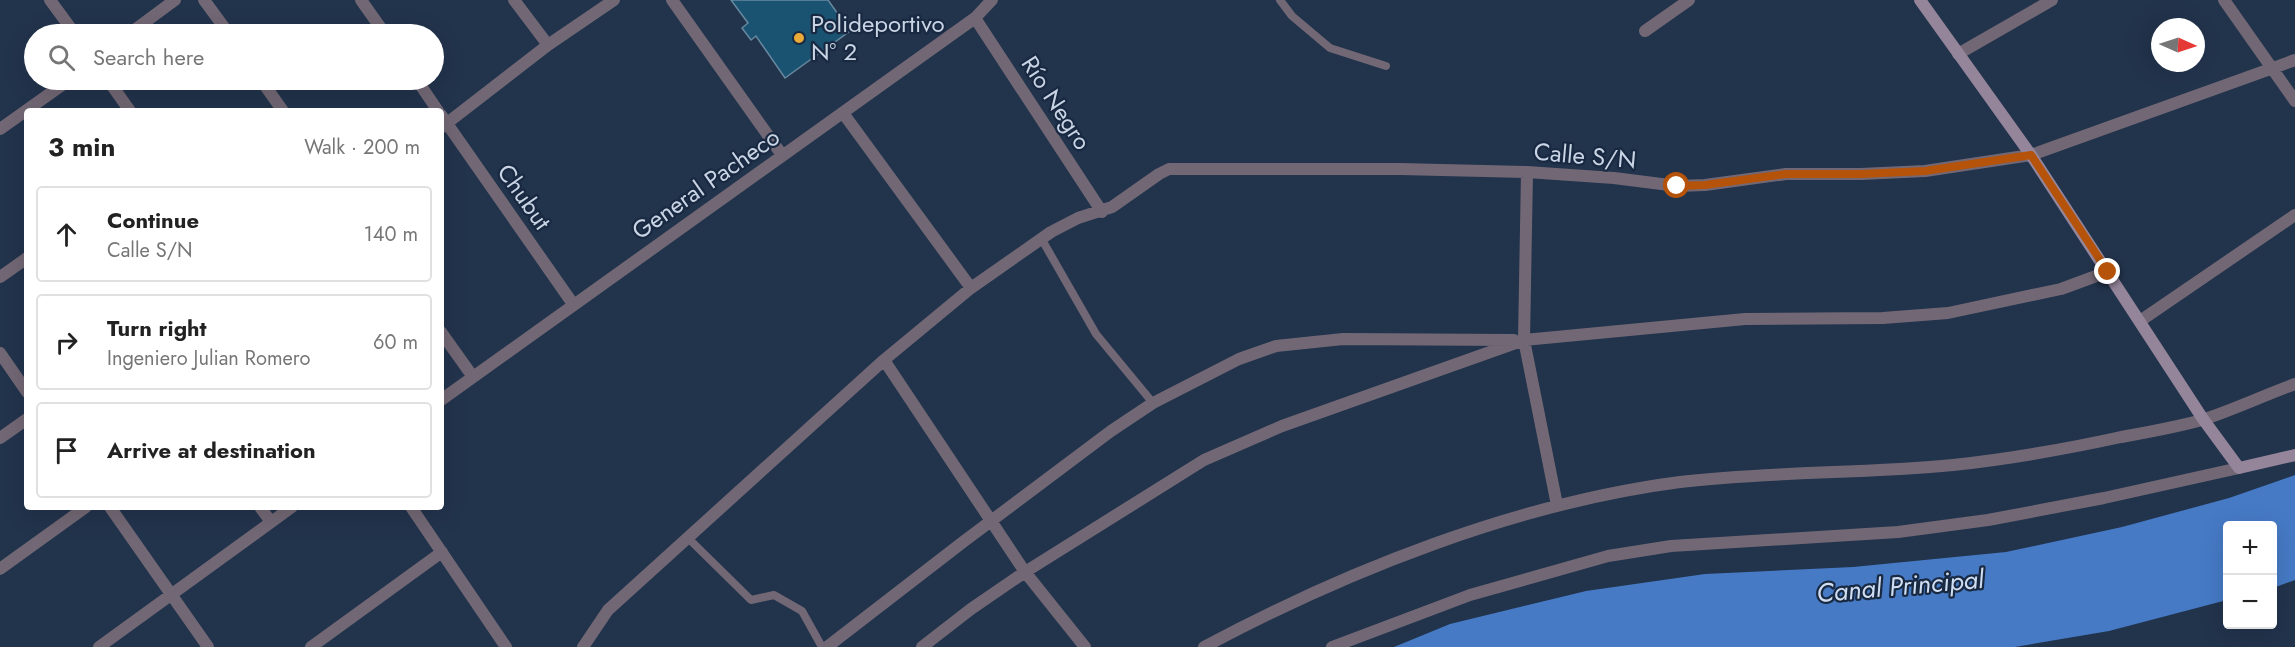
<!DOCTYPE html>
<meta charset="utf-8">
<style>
:root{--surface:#fff;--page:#f6f6f6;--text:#222;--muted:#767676;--line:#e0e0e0}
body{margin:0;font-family:Jost,sans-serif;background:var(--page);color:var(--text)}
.controls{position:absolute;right:18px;bottom:18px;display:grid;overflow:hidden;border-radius:6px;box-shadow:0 6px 24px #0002}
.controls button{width:54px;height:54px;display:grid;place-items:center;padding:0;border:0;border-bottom:2px solid var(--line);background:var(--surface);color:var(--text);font:30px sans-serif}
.compass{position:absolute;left:2151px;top:18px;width:54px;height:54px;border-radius:50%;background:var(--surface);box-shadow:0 6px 24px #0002;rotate:93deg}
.stop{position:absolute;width:18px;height:18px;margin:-14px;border:4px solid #b45309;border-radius:50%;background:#fff}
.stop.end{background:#b45309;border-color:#fff;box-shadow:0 2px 6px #0008}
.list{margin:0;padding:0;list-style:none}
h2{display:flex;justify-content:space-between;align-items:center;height:78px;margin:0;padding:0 24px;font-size:26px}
h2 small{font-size:20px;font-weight:400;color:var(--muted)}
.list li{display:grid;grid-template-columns:39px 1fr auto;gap:18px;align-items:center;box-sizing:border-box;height:96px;margin:0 12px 12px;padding:0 12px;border:2px solid var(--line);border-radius:6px}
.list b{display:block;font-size:22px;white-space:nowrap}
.list p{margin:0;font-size:20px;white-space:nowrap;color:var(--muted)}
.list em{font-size:20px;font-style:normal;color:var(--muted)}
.icon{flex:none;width:33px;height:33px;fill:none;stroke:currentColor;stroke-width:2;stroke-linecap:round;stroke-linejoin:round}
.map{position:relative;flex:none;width:2295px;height:647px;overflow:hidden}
.search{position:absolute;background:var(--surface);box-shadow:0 6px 24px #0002;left:24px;top:24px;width:420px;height:66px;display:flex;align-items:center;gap:15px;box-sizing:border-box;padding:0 21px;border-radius:33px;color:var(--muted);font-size:22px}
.panel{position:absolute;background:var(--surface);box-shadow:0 6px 24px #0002;left:24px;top:108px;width:420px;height:402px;border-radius:6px}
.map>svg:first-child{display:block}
.water{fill:#467ac5}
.building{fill:#1a5271;stroke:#67899f;stroke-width:1.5}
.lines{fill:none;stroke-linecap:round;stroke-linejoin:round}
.lane{stroke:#726875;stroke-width:8}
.street{stroke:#726875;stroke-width:12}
.secondary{stroke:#95859a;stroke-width:12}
.route{stroke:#b45309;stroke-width:8}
.poi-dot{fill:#eaaa38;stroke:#182941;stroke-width:2}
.labels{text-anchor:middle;stroke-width:4.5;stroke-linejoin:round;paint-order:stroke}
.poi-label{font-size:24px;fill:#c9d4e4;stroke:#182941;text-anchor:start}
.street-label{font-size:24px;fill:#c9d4e4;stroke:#182941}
.water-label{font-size:26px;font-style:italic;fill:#d0def3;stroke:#182941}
</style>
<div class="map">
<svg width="2295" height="647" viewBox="0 0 2295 647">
<rect width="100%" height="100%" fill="#22334c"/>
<path class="water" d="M 2295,475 L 2295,580 L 2273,588 L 2272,526 L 2228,526 L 2227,600 L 2109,631 L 2015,647 L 1394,647 L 1450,624 L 1586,591 L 1705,574 L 1853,567 L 2006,552 L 2122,527 L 2229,498 Z"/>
<path class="building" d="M 731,0 L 828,0 L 850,31 L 785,78 L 756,36 L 751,40 L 742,28 L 748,23 Z"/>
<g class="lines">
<path class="lane" d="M 1280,0 L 1292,16 L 1330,48 L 1386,66
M 1041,238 L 1096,334 L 1153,403
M 688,538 L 751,600 L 774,595 L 802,611 L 822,647"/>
<path class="street" d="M 50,0 L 75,34
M 204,0 L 229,34
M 361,0 L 385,34
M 514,0 L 548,45
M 672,0 L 782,155
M 2224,0 L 2295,101
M 975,18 L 1102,212
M 1645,31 L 1689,0
M 129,34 L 175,0
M 1958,54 L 2052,0
M 108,80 L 130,111
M 261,80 L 283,111
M 417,80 L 438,111
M 843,113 L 971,288
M 441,115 L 573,304
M 442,127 L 548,45 L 614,0
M 0,129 L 69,80
M 1527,172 L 1524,340 L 1557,505
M 0,277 L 27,258
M 2140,321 L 2295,215
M 441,332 L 473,377
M 0,353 L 27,392
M 884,360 L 1025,572 L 1085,647
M 441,400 L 975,18 L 992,0
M 0,438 L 27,419
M 110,507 L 208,647
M 260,507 L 271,522
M 411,507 L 506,647
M 0,569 L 86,507
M 99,647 L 292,507
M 311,647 L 442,552
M 583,647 L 608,610 L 884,360 L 971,288 L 1051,232 L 1078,218 L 1112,207 L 1159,174 L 1169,169 L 1400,169 L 1527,172 L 1614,178 L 1677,186 L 1705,185 L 1786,174 L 1861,174 L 1925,171 L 2031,155 L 2295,60
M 827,647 L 963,542 L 1111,431 L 1153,403 L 1239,359 L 1276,346 L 1343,339 L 1514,340
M 922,647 L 971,609 L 1025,572 L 1204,460 L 1282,426 L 1524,340 L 1745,319 L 1883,318 L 1948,313 L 2061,289 L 2107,272
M 1204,647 C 1348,570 1518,503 1680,482 C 1771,471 1862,474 1953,465 C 2009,459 2066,449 2121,437 C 2149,432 2178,427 2205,419 C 2235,409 2265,395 2295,384
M 1332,647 L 1470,595 L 1608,556 L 1671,546 L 1898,532 L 1988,520 L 2104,498 L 2239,468"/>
<path class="secondary" d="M 1920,0 L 2031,155 L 2203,419 L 2239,468 L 2295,455"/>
</g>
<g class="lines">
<path class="route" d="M 1677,186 L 1705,185 L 1786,174 L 1861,174 L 1925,171 L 2031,155 L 2108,272"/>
</g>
<circle class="poi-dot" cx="799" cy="38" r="6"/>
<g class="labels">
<g class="poi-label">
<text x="811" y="32">Polideportivo<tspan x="811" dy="28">Nº 2</tspan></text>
</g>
<g class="street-label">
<text transform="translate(1056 103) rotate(57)" y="8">Río Negro</text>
<text transform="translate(1585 156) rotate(5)" y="8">Calle S/N</text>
<text transform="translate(706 184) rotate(-35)" y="8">General Pacheco</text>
<text transform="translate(524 197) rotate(55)" y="8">Chubut</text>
</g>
<g class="water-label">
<text transform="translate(1900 586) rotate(-5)" y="9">Canal Principal</text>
</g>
</g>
</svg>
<div class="controls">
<button>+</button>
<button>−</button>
</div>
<svg class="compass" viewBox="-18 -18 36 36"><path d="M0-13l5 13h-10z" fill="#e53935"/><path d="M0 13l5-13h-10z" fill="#767676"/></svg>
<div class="stop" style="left:1677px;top:186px"></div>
<div class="stop end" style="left:2108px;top:272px"></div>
<div class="search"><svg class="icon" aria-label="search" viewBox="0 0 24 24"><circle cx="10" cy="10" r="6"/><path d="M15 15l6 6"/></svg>Search here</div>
<section class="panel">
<h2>3 min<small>Walk · 200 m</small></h2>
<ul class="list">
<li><svg class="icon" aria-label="ahead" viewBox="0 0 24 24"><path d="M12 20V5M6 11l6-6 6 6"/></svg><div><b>Continue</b><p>Calle S/N</p></div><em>140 m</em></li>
<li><svg class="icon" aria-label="right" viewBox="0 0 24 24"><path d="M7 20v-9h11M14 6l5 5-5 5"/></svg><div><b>Turn right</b><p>Ingeniero Julian Romero</p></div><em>60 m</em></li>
<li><svg class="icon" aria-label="arrive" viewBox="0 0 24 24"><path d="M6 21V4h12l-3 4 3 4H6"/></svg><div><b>Arrive at destination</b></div></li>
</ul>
</section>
</div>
